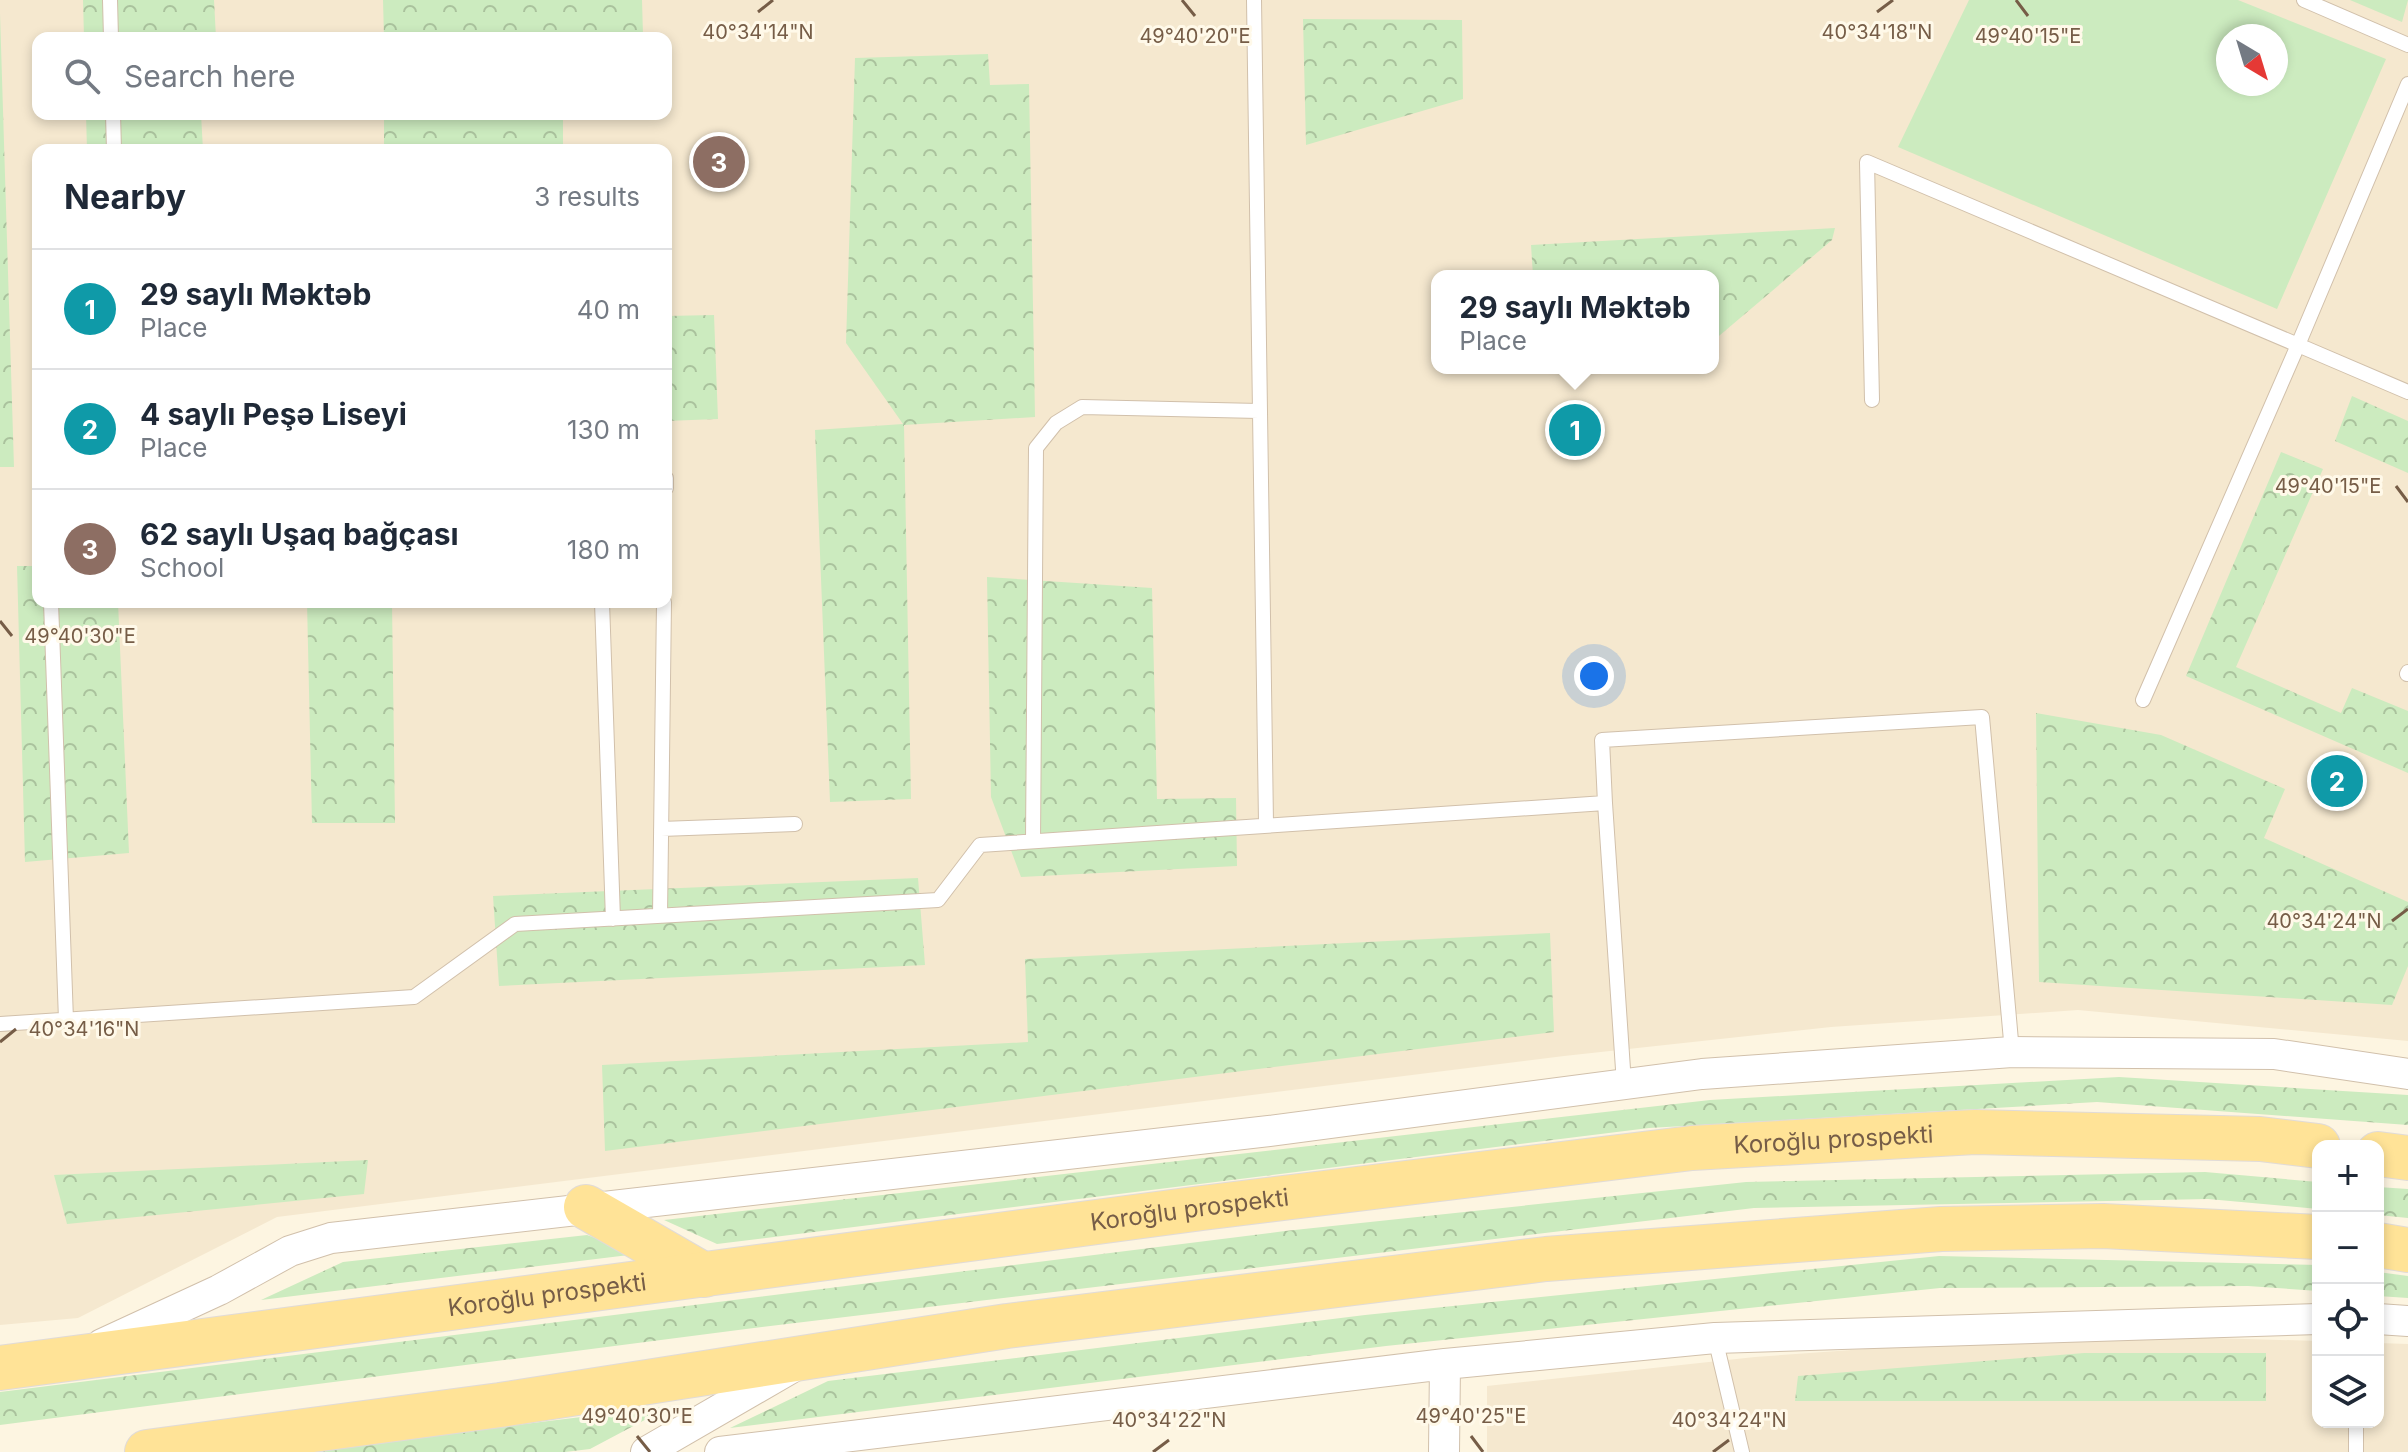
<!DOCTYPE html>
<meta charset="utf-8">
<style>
:root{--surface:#fff;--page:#f6f6f7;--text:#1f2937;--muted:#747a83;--line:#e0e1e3;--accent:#d93025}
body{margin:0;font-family:Inter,sans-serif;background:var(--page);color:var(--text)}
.controls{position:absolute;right:24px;bottom:24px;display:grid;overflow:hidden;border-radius:16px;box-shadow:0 4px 12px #0003}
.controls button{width:72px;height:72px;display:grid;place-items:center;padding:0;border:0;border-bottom:2px solid var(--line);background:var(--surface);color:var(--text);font:40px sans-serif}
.compass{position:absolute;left:2216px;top:24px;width:72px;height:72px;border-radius:50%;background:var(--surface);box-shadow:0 4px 12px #0003;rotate:142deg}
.you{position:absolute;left:1594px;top:676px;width:28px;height:28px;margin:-20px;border:6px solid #fff;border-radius:50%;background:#1a73e8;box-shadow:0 0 0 12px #1a73e833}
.badge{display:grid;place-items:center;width:52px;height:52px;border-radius:50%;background:var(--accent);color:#fff;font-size:26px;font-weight:700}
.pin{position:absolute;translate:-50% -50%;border:4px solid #fff;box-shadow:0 2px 8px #0006}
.popup{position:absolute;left:1431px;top:270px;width:288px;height:104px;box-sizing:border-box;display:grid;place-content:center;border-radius:16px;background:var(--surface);filter:drop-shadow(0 2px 6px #0005);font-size:26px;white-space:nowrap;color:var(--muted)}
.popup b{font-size:30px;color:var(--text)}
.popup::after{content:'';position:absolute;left:50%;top:100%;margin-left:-16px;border:16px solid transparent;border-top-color:var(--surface)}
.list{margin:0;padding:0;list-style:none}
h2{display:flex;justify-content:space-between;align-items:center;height:104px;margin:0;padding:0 32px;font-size:34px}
h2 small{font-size:26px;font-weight:400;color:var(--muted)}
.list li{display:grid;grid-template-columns:52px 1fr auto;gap:24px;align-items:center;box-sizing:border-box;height:120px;padding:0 32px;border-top:2px solid var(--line)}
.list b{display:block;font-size:30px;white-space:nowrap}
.list p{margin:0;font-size:26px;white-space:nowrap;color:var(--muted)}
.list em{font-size:26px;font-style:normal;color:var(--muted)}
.icon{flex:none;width:44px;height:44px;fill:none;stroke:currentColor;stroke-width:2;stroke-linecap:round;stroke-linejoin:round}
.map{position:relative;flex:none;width:2408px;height:1452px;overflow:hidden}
.search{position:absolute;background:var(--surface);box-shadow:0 4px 12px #0003;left:32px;top:32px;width:640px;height:88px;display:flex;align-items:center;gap:20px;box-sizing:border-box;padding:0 28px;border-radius:16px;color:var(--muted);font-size:30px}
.panel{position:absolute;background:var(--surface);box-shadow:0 4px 12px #0003;left:32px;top:144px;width:640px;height:464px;border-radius:16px}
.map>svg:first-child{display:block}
.residential{fill:#f5e8cf;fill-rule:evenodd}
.grass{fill:#ccebbf;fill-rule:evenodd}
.forest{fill:url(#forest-crowns)}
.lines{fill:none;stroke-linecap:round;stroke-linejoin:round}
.lane-casing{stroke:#d1c0ab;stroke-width:16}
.street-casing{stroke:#d1c0ab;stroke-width:32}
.primary-casing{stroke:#e1dbd7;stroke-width:46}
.lane{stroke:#fff;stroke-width:14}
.street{stroke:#fff;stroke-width:30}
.primary{stroke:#ffe397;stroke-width:44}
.ticks{fill:none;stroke:#765d47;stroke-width:3}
.labels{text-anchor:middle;stroke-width:6;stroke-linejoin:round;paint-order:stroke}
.street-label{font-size:24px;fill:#765d47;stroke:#fff9e9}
.ticks-label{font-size:20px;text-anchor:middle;fill:#765d47;stroke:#fff9e9;stroke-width:6;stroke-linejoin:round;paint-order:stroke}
</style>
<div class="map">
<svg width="2408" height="1452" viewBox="0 0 2408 1452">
<defs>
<pattern id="forest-crowns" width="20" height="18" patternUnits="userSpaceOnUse" patternTransform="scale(2)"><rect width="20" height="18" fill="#ccebbf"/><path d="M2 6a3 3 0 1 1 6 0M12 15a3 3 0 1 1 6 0" fill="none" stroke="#aac29d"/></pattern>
</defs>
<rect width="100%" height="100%" fill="#fdf5e1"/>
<path class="residential" d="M 0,0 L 2408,0 L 2408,1041 L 2078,1010 L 1831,1027 L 1564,1056 L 277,1217 L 78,1318 L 0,1325 ZM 2228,36 L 2276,36 L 2276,84 L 2228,84 ZM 38,38 L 666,38 L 666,114 L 38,114 ZM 38,150 L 666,150 L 666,602 L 38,602 ZM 1437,276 L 1713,276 L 1713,368 L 1437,368 Z
M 2076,1334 L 2318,1341 L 2318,1422 L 2378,1422 L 2378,1343 L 2408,1344 L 2408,1452 L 1487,1452 L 1487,1386 L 1755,1357 Z"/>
<path class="grass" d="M 1969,0 L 2238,0 L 2386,59 L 2277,309 L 1898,147 ZM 2228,36 L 2276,36 L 2276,84 L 2228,84 Z
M 2350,0 L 2408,0 L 2402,22 Z"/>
<path class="forest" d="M 83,0 L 214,0 L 216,38 L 84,38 Z
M 383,0 L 642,0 L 643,35 L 384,38 Z
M 0,13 L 14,467 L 0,467 Z
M 1303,19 L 1462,20 L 1463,99 L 1306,145 Z
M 988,54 L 990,85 L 1029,84 L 1035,417 L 904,425 L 911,799 L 830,802 L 815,430 L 903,424 L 846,343 L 855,58 Z
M 86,114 L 201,114 L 203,150 L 87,150 Z
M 384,114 L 563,114 L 563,150 L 384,150 Z
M 1835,228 L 1832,240 L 1713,341 L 1713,276 L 1533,276 L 1531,245 Z
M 714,315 L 718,419 L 666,421 L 666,316 Z
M 2352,396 L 2408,421 L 2408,473 L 2335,441 Z
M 2281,452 L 2323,469 L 2236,667 L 2341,713 L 2352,688 L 2408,711 L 2408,773 L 2186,676 Z
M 17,566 L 38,566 L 38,602 L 118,602 L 129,853 L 25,862 Z
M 987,577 L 1152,588 L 1157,799 L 1236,798 L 1237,866 L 1021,877 L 991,797 Z
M 307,602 L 392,602 L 395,823 L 312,823 Z
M 2036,713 L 2161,735 L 2285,789 L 2264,838 L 2408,902 L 2408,966 L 2392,1005 L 2039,982 Z
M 918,878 L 925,965 L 499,986 L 493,896 Z
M 1550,933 L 1554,1032 L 605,1151 L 602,1065 L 1028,1042 L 1025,959 Z
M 2119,1077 L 2408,1095 L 2408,1125 L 2097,1102 L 1649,1128 L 717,1244 L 664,1220 L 1710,1100 Z
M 368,1160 L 364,1194 L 67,1224 L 54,1175 Z
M 2205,1172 L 2318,1182 L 2318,1209 L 2208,1199 L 1754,1208 L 746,1329 L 0,1425 L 0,1392 L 1285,1231 L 1746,1182 Z
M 2378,1187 L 2408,1189 L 2408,1218 L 2378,1215 Z
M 587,1235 L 637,1254 L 261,1300 L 343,1262 Z
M 1939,1256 L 2318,1265 L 2318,1291 L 2248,1286 L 1940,1288 L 1386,1346 L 730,1428 L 828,1381 L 1365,1315 Z
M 2378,1272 L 2408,1276 L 2408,1298 L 2378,1296 Z
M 2084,1353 L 2266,1353 L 2266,1401 L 1795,1401 L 1798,1376 Z
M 671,1406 L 590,1449 L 565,1452 L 294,1452 Z"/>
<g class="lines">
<defs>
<path id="lane" d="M 110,0 L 111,38
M 1254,0 L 1266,823
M 2304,0 L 2408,45
M 2408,84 L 2298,345 L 2408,392
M 113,114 L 114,150
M 1872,400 L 1867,162 L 2298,345 L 2143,700
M 666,478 L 666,488
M 51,602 L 66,1020
M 602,602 L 613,919
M 2407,674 L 2408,672
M 1605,803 L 1602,740 L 1982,717 L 2012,1052
M 661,829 L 795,824
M 1033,841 L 1036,448 L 1056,423 L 1082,407 L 1259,411
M 660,916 L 664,602
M 0,1024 L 414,997 L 515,924 L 938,900 L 980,845 L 1605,803 L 1624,1084
M 1715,1338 L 1742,1452
M 2356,1452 L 2356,1422"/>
<path id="street" d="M 2378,1319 L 2408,1321
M 102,1344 L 219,1290 L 290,1251 L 331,1238 L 1269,1131 L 1702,1074 L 2012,1052 L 2274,1054 L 2408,1074
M 646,1452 L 793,1367
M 720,1452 L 1445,1364 L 1715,1338 L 2318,1319
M 1444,1452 L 1445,1364"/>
<g id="primary">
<path d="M 2378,1154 L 2408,1158"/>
<path d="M 586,1207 L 704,1275"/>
<path d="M 2378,1245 L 2408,1250"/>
<path id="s1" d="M 0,1368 L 1202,1208 L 1692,1148 L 1975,1132 L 2260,1139 L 2318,1146"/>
<path d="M 147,1452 L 500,1405 L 1007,1326 L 1546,1259 L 1941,1229 L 2103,1226 L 2318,1237"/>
</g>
</defs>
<use href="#lane" class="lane-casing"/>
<use href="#street" class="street-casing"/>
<use href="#primary" class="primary-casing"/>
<use href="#lane" class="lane"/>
<use href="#street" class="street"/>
<use href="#primary" class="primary"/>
</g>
<path class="ticks" d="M 1182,0 L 1195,16M 2016,0 L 2028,16M 758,12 L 773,0M 1877,12 L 1893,0M 2396,486 L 2408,502M 0,621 L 12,636M 2392,921 L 2408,909M 0,1042 L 16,1029M 637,1436 L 650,1452M 1471,1436 L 1483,1452M 1153,1452 L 1169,1440M 1713,1452 L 1729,1440"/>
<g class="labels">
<g class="street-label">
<text dy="8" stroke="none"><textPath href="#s1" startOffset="1848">Koroğlu prospekti</textPath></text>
<text dy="8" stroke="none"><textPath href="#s1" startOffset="1200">Koroğlu prospekti</textPath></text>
<text dy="8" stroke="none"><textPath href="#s1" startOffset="552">Koroğlu prospekti</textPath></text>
</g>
</g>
<g class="ticks-label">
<text x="758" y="39">40°34'14"N</text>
<text x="1877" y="39">40°34'18"N</text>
<text x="1195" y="43">49°40'20"E</text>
<text x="2028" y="43">49°40'15"E</text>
<text x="2328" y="493">49°40'15"E</text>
<text x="80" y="643">49°40'30"E</text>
<text x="2324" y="928">40°34'24"N</text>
<text x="84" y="1036">40°34'16"N</text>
<text x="637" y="1423">49°40'30"E</text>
<text x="1471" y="1423">49°40'25"E</text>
<text x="1169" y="1427">40°34'22"N</text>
<text x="1729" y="1427">40°34'24"N</text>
</g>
</svg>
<div class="controls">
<button>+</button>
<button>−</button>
<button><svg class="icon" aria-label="locate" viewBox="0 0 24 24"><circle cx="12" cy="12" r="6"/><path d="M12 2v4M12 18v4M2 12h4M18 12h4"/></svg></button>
<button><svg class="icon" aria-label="layers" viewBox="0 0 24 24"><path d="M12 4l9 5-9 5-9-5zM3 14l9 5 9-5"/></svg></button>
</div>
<svg class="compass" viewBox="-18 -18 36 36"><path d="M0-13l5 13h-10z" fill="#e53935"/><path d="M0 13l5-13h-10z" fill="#747a83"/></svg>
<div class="you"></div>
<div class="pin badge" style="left:1575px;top:430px;background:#0f9aa8">1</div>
<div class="popup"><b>29 saylı Məktəb</b>Place</div>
<div class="pin badge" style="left:2337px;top:781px;background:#0f9aa8">2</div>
<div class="pin badge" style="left:719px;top:162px;background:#8d6e63">3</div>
<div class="search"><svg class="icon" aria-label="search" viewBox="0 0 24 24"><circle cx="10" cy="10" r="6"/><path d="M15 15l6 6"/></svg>Search here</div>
<section class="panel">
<h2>Nearby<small>3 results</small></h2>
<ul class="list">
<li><span class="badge" style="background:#0f9aa8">1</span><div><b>29 saylı Məktəb</b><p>Place</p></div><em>40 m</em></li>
<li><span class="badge" style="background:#0f9aa8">2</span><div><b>4 saylı Peşə Liseyi</b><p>Place</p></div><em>130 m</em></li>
<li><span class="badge" style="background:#8d6e63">3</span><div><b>62 saylı Uşaq bağçası</b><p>School</p></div><em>180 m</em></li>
</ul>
</section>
</div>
